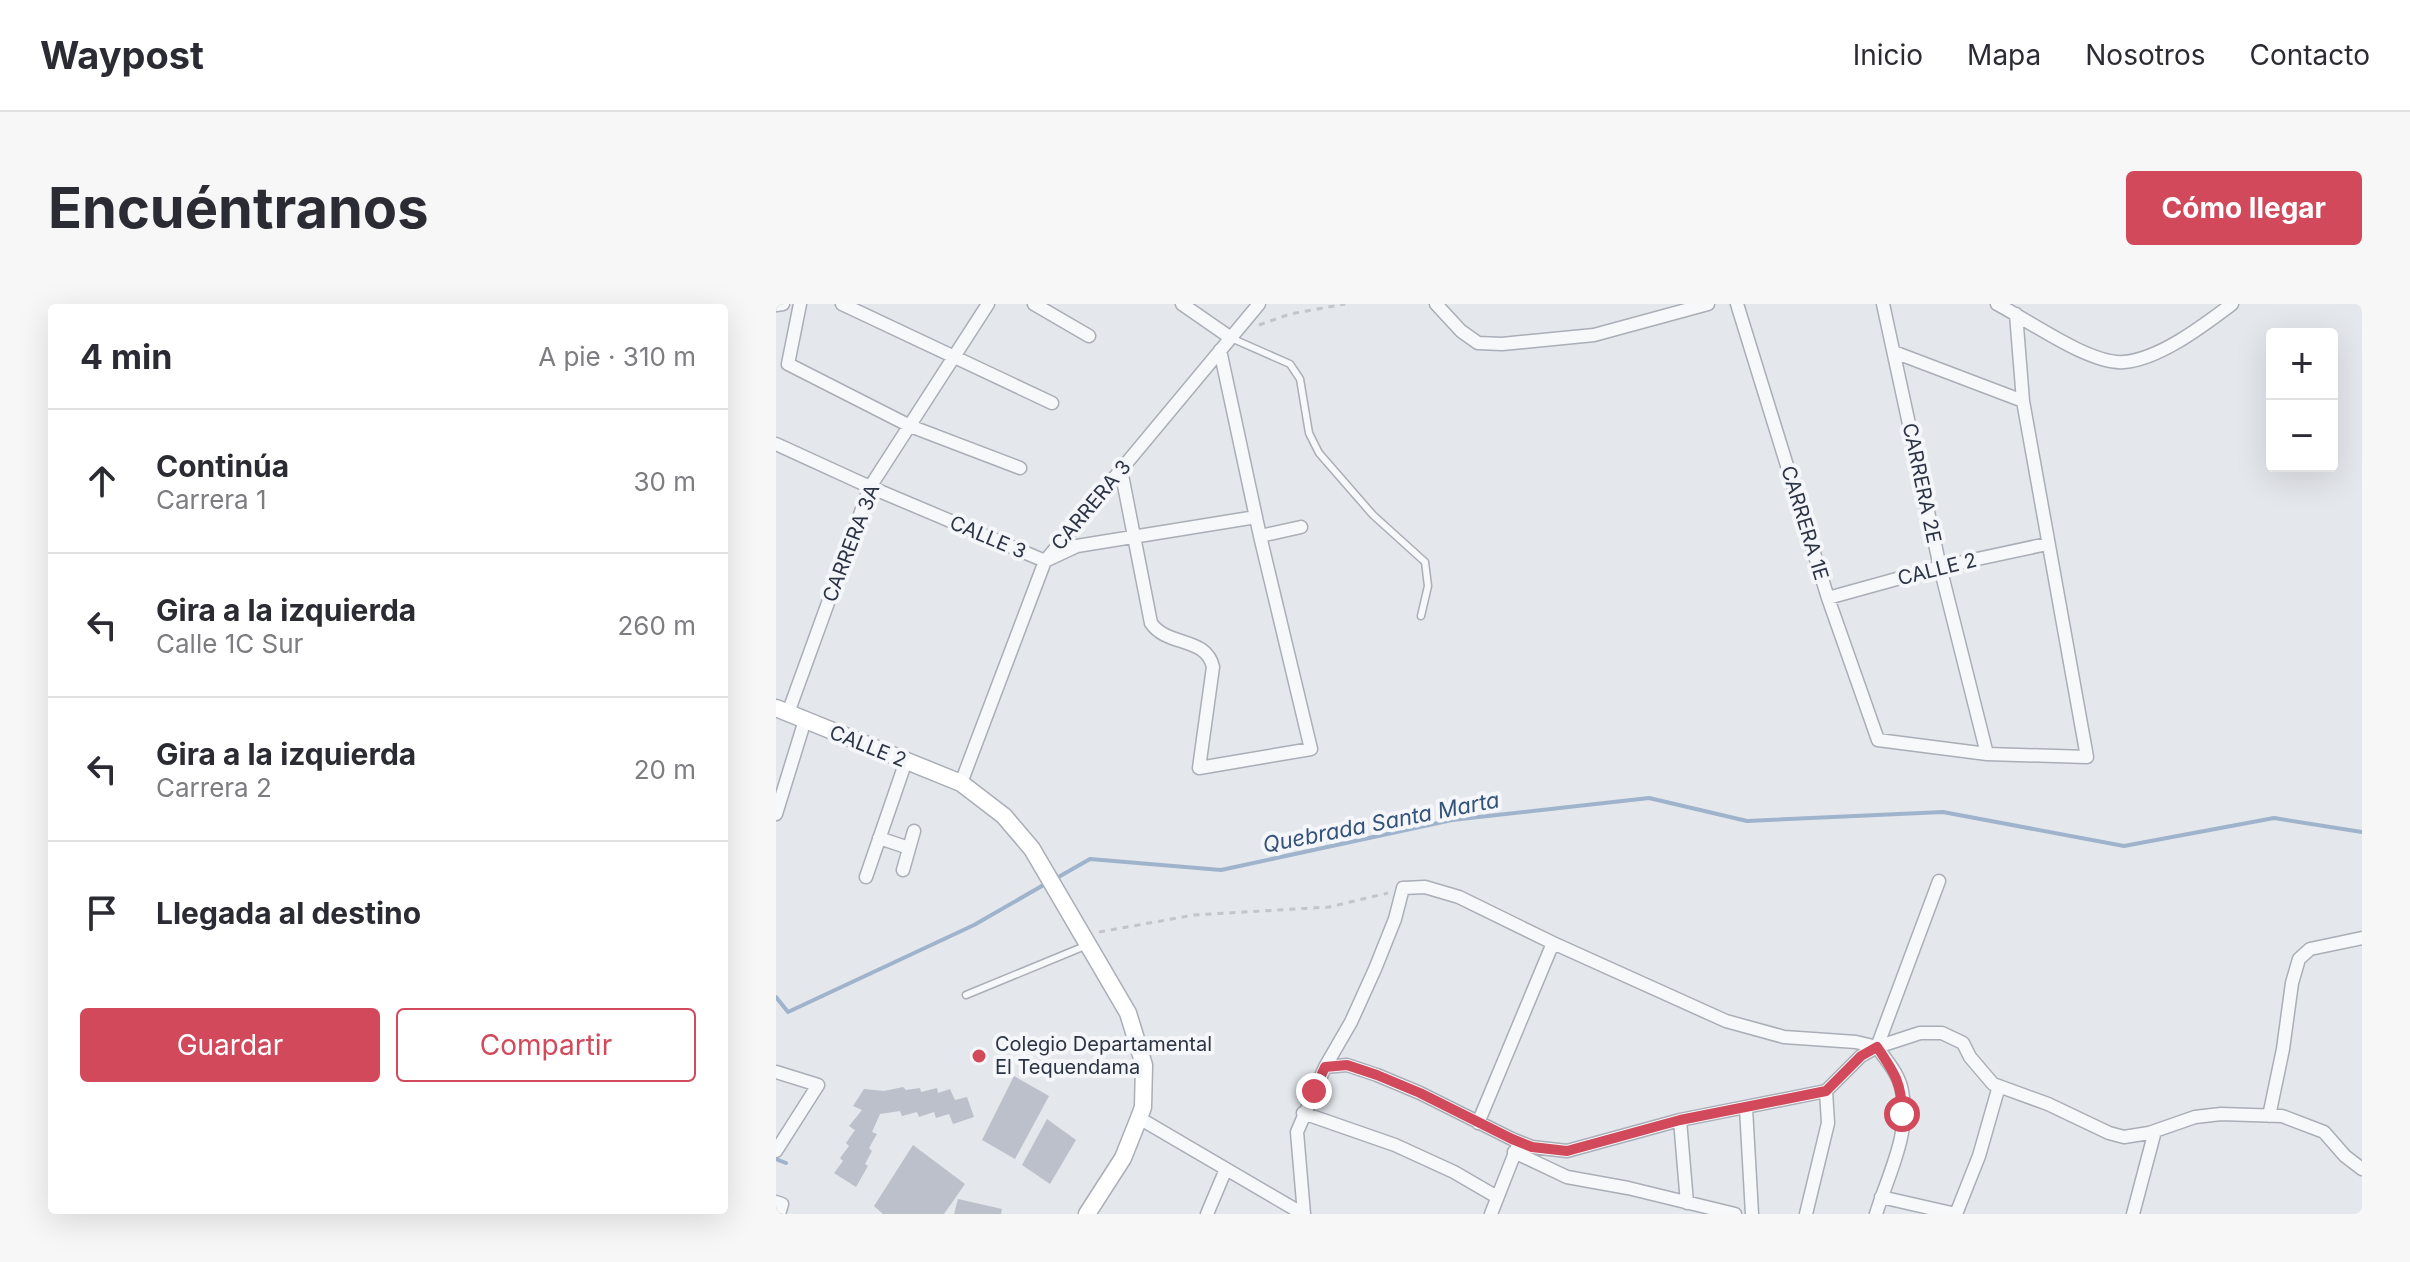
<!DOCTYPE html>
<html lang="es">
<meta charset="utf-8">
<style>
:root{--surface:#fff;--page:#f7f7f7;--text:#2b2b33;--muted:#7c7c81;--line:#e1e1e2;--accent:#d1495b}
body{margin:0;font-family:Inter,sans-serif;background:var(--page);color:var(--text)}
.controls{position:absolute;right:24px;top:24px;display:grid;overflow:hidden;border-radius:8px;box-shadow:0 8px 32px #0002}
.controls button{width:72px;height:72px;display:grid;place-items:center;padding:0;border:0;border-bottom:2px solid var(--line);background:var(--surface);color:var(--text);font:40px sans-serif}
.stop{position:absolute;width:24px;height:24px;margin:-18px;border:6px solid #d1495b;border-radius:50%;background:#fff}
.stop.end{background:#d1495b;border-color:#fff;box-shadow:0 2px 8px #0008}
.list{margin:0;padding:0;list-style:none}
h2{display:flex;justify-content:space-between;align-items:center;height:104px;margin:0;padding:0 32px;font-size:34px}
h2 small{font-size:26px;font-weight:400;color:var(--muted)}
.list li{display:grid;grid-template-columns:52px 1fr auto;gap:24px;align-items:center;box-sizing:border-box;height:144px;padding:0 32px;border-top:2px solid var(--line)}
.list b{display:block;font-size:30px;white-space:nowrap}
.list p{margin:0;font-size:26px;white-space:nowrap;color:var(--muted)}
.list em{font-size:26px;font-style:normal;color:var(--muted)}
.actions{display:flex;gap:16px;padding:24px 32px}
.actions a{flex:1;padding:18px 0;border:2px solid var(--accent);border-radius:8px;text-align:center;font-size:28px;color:var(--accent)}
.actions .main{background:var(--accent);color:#fff}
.icon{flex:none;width:44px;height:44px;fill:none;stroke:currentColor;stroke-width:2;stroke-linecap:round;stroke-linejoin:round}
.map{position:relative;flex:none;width:1586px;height:910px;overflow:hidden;border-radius:8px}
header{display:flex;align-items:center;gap:48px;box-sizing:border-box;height:112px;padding:0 40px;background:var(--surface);border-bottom:2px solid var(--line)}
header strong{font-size:38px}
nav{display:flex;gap:44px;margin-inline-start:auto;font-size:28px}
.intro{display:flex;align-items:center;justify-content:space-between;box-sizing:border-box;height:192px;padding:0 48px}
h1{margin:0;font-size:56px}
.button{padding:20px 36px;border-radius:8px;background:var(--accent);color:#fff;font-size:28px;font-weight:700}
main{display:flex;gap:48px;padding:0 48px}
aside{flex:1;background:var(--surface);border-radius:8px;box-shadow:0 8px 32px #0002}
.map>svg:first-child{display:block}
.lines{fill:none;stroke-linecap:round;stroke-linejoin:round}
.stream{stroke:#9fb4cc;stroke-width:4}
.building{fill:#bbc0ca}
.lane-casing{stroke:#a9aeb7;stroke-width:9}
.street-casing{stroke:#a9aeb7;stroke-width:15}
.secondary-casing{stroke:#a9aeb7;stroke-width:19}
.path{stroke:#c2c5cb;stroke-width:3;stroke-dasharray:6 6;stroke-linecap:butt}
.lane{stroke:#f7f8fa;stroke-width:6}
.street{stroke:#f7f8fa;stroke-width:12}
.secondary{stroke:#fff;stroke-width:16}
.route{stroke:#d1495b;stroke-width:10}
.poi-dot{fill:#d1495b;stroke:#f4f6f9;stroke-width:3}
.labels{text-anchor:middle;stroke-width:8;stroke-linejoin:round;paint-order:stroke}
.street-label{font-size:20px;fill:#2b3445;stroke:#f4f6f9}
.poi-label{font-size:20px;fill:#2b3445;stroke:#f4f6f9;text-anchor:start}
.water-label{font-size:22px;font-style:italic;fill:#34527a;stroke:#f4f6f9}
</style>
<header>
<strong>Waypost</strong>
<nav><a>Inicio</a><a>Mapa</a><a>Nosotros</a><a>Contacto</a></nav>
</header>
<div class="intro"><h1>Encuéntranos</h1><a class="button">Cómo llegar</a></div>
<main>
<aside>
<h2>4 min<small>A pie · 310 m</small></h2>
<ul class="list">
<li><svg class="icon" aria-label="ahead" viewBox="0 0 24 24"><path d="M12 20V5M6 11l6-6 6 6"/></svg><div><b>Continúa</b><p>Carrera 1</p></div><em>30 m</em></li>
<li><svg class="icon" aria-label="left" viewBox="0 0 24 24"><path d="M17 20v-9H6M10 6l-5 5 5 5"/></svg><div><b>Gira a la izquierda</b><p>Calle 1C Sur</p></div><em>260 m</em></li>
<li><svg class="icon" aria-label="left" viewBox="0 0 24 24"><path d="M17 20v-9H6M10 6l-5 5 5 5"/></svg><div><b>Gira a la izquierda</b><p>Carrera 2</p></div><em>20 m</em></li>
<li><svg class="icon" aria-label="arrive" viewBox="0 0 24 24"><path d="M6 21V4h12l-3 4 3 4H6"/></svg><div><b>Llegada al destino</b></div></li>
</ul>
<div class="actions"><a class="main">Guardar</a><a>Compartir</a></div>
</aside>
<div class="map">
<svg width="1586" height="910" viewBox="0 0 1586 910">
<rect width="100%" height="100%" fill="#e4e7ec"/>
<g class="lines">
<path class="stream" d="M 279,575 L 314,555 L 445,566 L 676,516 L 873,494 L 971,517 L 1167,508 L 1348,542 L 1498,514 L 1586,528
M 0,693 L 12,708 L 198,621 L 271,579
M 0,855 L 10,859"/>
</g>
<path class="building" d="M 238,772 L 273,792 L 239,855 L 206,836 Z
M 127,783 L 130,786 L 144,784 L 145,788 L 161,784 L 162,789 L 174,785 L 179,796 L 191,793 L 198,813 L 177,820 L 173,810 L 160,814 L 158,808 L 143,813 L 141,808 L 126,812 L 124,807 L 104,810 L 96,828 L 101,830 L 93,844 L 96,847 L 89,860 L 92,862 L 80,883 L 58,869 L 67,857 L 64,854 L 73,842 L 70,839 L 79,826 L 73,822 L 86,806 L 77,802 L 88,785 L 108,787 Z
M 271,815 L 300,836 L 274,880 L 246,861 Z
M 137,841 L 189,880 L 168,910 L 107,910 L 98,902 Z
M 182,895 L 226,905 L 225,910 L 178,910 Z"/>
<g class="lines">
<defs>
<path id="lane" d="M 455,34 L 514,60 L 524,75 L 533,129 L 543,149 L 597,211 L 649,258 L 652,282 L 645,312
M 190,691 L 309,642"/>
<path id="street" d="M 24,0 L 12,60 L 134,122 L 244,164
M 66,0 L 276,99
M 258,0 L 313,32
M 406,0 L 455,34
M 660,0 L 685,27 L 702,39 L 726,40 L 818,31 L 932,0
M 961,0 L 1052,294 L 1102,436 L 1211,450 L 1311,453 L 1247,97 L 1240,10
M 1107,0 L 1164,263 L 1211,450
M 1221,0 C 1252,16 1314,61 1348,58 C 1384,55 1428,21 1456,0
M 0,1 L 7,0
M 1118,48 L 1247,97
M 0,140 L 94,183 L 269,257 L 301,242 L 480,213
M 345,166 L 375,319 C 391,343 430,332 437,363 L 423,464 L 535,445 L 484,232 L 444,46
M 484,232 L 525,223
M 1052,294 L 1164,263 L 1271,240
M 12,409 L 94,183 L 212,0
M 185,479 L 269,257 L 483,0
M 0,510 L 29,416
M 103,534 L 133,544
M 127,566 L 138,527
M 90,573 L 130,457
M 1101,743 L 1163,577
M 549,763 L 571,761 L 601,771 L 644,789 L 736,835 L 756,843 L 791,847 L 904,816 L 1050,787 L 1085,752 L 1101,743 L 1144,729 L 1166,729 L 1187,739 L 1194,753 L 1217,780 L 1272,800 L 1333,829 L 1348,833 L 1373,829 L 1419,813 L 1445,810 L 1506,812 L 1548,828 L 1569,852 L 1586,865
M 0,768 L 42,781 L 0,847
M 970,804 L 976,910
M 527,809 L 619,841 L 678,868 L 721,893
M 1493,812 L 1507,745 L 1516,679 L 1523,655 L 1534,645 L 1586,634
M 363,814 L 527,910
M 904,816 L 911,899
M 702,819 L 777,639
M 738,848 L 791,873 L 852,884 L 959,910
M 1105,893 L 1180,910 L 1203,852 L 1223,782
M 0,898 L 6,900 L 3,910
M 431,910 L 450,865
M 528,910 L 521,828 L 549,763 L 575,718 L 599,665 L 619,615 L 627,584 L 649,583 L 683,593 L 777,639 L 950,717 L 1008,733 L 1080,738 L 1101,743
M 715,910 L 742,841
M 1030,910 L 1052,819 L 1050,787
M 1100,910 C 1112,871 1135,829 1126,787 C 1123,770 1110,756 1101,743
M 1357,910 L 1379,827"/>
<path id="secondary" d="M 0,404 L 185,479 L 228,512 L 256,545 L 352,709 L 368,761 L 367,803 L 363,814 L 347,854 L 311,910"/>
</defs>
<use href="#lane" class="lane-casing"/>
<use href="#street" class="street-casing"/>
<use href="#secondary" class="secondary-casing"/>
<path class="path" d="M 483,21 L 514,10 L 569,0
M 323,628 L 418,611 L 553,603 L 612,589"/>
<use href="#lane" class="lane"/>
<use href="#street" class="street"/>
<use href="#secondary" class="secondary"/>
</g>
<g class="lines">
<path class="route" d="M 538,787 L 549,763 L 571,761 L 601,771 L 644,789 L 736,835 L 756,843 L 791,847 L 904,816 L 1050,787 L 1085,752 L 1101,743 C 1118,768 1126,779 1126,810"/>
</g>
<circle class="poi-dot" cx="203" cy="752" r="8"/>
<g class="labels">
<g class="street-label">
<text transform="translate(1146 179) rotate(78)" y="7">CARRERA 2E</text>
<text transform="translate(315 201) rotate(-50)" y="7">CARRERA 3</text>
<text transform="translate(1029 219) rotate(73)" y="7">CARRERA 1E</text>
<text transform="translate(212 233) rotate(23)" y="7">CALLE 3</text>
<text transform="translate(75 239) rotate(-69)" y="7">CARRERA 3A</text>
<text transform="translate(1161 265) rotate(-14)" y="7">CALLE 2</text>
<text transform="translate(92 442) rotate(22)" y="7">CALLE 2</text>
</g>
<g class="poi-label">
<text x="219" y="747">Colegio Departamental<tspan x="219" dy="23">El Tequendama</tspan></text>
</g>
<g class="water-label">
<text transform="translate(605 518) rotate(-11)" y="8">Quebrada Santa Marta</text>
</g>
</g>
</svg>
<div class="controls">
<button>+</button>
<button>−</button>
</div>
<div class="stop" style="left:1126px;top:810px"></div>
<div class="stop end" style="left:538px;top:787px"></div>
</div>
</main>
